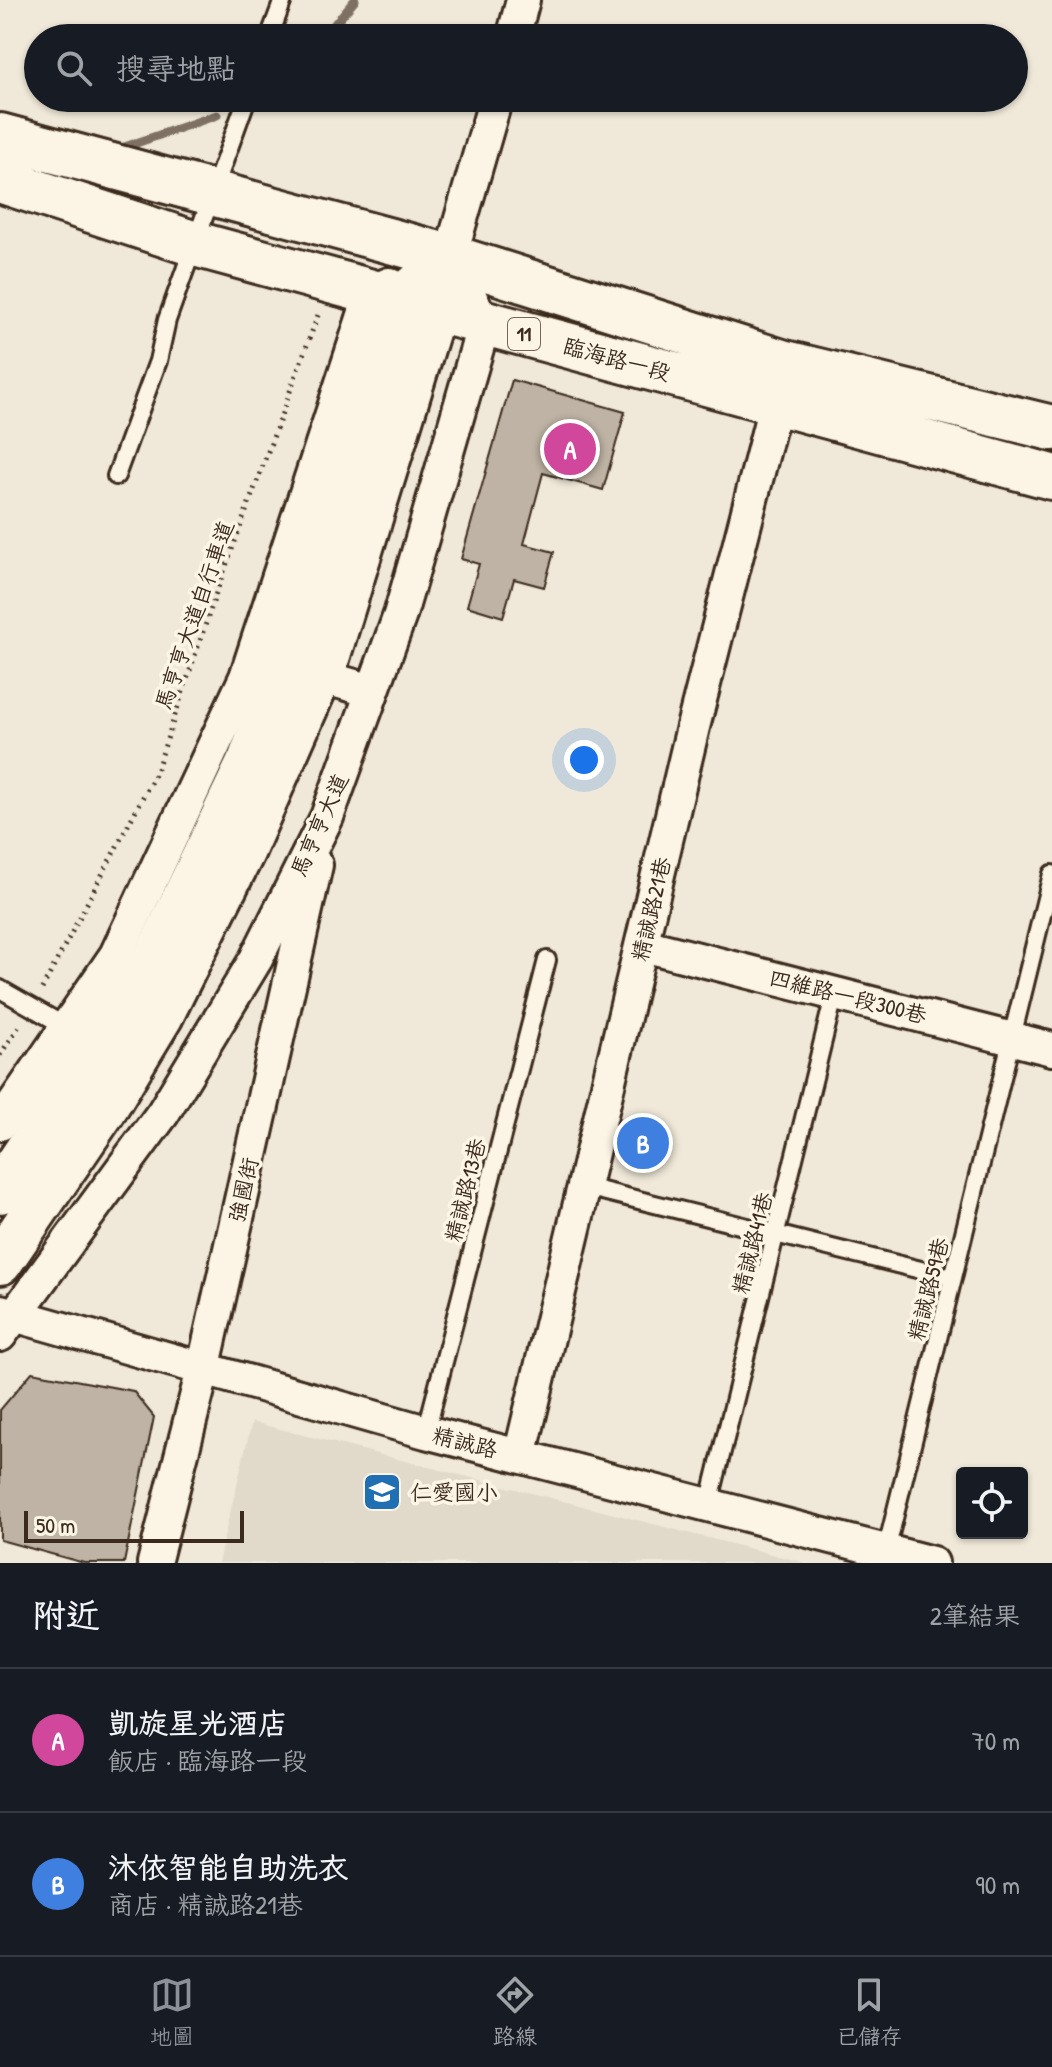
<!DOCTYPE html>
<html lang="zh-TW">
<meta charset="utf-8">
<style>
:root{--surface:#171b24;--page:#20242c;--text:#f1f3f6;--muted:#9ea1a6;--line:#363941;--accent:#8c9099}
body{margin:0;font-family:"Patrick Hand","LXGW WenKai TC",sans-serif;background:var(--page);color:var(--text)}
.controls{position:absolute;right:24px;bottom:24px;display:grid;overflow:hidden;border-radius:8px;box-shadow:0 2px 6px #0004}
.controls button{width:72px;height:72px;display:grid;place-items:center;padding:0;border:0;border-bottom:2px solid var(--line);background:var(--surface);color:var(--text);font:40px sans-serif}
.scale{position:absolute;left:24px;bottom:20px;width:220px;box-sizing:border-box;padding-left:8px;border:4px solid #3b2a1e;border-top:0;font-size:22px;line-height:28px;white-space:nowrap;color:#3b2a1e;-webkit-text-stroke:6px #fcf5e5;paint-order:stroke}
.you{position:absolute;left:584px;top:760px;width:28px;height:28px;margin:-20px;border:6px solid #fff;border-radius:50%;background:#1a73e8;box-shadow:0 0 0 12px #1a73e833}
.badge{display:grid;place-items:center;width:52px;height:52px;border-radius:50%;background:var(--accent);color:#fff;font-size:26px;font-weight:700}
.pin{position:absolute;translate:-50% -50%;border:4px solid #fff;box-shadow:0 2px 8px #0006}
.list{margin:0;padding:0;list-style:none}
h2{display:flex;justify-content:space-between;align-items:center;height:104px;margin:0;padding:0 32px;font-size:34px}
h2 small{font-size:26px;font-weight:400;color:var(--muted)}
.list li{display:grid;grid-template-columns:52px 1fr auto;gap:24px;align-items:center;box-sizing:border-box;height:144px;padding:0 32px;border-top:2px solid var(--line)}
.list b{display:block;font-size:30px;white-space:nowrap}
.list p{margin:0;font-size:26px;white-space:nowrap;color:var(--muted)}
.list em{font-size:26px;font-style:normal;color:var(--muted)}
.icon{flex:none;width:44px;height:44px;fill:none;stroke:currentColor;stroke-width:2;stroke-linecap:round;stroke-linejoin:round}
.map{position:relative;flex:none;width:1052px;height:1563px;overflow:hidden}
.search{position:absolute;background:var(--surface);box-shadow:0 2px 6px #0004;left:24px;right:24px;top:24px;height:88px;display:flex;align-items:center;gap:20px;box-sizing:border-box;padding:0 28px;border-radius:44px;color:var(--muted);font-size:30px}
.sheet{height:392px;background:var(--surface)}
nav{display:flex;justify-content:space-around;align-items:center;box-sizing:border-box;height:112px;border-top:2px solid var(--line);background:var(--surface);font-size:22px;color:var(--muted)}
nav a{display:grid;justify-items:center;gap:4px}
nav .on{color:var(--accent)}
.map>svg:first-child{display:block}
.built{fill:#e1d9c9}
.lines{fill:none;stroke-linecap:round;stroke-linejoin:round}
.stream{stroke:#7e7163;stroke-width:9}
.building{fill:#beb3a4;stroke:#3b2a1e;stroke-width:2}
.lane-casing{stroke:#3b2a1e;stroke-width:22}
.street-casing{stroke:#3b2a1e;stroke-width:38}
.secondary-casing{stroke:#3b2a1e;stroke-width:50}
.primary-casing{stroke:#3b2a1e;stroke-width:50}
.path{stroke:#3b2a1e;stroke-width:5;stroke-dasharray:2 6;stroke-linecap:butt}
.lane{stroke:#fcf5e5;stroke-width:16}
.street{stroke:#fcf5e5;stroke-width:32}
.secondary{stroke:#fcf5e5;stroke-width:44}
.primary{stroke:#fcf5e5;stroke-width:44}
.labels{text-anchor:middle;stroke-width:7;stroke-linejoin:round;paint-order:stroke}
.shield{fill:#fcf5e5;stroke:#75675a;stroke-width:2}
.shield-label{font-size:20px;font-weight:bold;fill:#3b2a1e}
.street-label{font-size:22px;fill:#3b2a1e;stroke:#fcf5e5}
.poi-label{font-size:22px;fill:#3b2a1e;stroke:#fcf5e5;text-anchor:start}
</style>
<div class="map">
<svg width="1052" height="1563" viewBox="0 0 1052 1563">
<rect width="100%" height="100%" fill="#f0e9d9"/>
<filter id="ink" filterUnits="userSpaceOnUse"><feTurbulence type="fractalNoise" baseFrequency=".0125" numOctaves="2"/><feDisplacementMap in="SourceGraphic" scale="16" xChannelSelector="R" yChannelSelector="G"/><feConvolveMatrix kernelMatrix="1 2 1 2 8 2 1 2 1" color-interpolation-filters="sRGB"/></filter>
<g filter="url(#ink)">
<path class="built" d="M 252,1422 L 806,1563 L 218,1563 Z"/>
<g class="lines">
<path class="stream" d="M 323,38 L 355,0
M 116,150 L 217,115"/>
</g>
<path class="building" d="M 512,380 L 625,412 L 603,490 L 543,473 L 524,544 L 554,552 L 544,587 L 514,579 L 503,617 L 467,606 L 479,564 L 461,559 Z
M 32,1372 L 133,1391 L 154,1417 L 124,1563 L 84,1563 L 0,1540 L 0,1410 Z"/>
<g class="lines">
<defs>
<path id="lane" d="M 269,38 L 283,0
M 116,476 L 158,361 L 167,320 L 247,98
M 0,989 L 70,1029
M 582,1186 L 953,1278
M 426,1432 L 547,960
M 709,1504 L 835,992
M 886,1551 L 1052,874"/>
<path id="street" d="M 513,38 L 523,0
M 450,257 L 496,98
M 319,676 L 372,691
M 643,945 L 1052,1049
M 0,1124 L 116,955 L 246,677 L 372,291 L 389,284
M 0,1311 L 426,1432 L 932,1563
M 0,1335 L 163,1113 L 256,959 L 327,817 L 400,615 L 484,324 L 450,257
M 520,1456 L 693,727 L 781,382
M 154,1563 L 203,1370 L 316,865"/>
<path id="secondary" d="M 0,1191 L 155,960 L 250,761 L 284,673 L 402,299 L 431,274
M 0,1262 L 103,1111 L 161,1015 L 243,850 L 327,658 L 450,257"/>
<path id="primary" d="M 0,136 L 450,257 L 785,363 L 1052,428
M 0,180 L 195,244 L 1052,477"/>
</defs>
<use href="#lane" class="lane-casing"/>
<use href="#street" class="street-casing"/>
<use href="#secondary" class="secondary-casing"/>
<use href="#primary" class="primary-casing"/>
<path class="path" d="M 42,989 L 156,772 L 215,596 L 318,315
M 0,1055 L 20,1025"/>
<use href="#lane" class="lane"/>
<use href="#street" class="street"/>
<use href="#secondary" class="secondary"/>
<use href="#primary" class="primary"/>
</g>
</g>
<defs>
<symbol id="school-square" viewBox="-11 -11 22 22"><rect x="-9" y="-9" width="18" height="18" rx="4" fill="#1f6fb2" stroke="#fcf5e5"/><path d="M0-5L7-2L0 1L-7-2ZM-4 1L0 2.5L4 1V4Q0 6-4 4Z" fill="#fff"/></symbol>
</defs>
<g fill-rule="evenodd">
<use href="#school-square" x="360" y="1470" width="44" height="44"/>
</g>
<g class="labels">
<rect class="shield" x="508" y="318" width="32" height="32" rx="6"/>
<g class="shield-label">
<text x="524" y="341">11</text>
</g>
<g class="street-label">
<text transform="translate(617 359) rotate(15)" y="8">臨海路一段</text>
<text transform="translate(194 615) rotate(-71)" y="8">馬亨亨大道自行車道</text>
<text transform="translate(319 825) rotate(-66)" y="8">馬亨亨大道</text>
<text transform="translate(651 909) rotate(-77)" y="8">精誠路21巷</text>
<text transform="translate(848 996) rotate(14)" y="8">四維路一段300巷</text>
<text transform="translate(243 1190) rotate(-77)" y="8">強國街</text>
<text transform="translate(465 1190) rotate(-76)" y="8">精誠路13巷</text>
<text transform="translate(752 1243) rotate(-76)" y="8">精誠路41巷</text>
<text transform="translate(928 1289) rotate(-76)" y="8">精誠路59巷</text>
<text transform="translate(465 1442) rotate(14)" y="8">精誠路</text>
</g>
<g class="poi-label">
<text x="410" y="1500">仁愛國小</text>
</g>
</g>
</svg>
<div class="controls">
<button><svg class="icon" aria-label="locate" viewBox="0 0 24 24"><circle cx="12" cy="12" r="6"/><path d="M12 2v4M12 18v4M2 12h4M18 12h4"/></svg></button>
</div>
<div class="scale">50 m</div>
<div class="you"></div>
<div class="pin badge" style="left:570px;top:449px;background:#d1479c">A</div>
<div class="pin badge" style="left:643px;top:1143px;background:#3f7fe0">B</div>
<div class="search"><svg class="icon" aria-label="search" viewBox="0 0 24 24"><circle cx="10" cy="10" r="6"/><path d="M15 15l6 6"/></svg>搜尋地點</div>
</div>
<section class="sheet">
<h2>附近<small>2筆結果</small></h2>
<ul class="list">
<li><span class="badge" style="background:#d1479c">A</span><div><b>凱旋星光酒店</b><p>飯店 · 臨海路一段</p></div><em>70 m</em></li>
<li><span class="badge" style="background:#3f7fe0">B</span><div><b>沐依智能自助洗衣</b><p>商店 · 精誠路21巷</p></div><em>90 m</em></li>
</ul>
</section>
<nav>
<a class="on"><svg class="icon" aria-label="map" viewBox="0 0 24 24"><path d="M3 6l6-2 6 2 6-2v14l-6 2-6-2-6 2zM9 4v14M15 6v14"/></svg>地圖</a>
<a><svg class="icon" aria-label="directions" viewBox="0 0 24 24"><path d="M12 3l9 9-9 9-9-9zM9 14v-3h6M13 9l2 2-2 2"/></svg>路線</a>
<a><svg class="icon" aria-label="saved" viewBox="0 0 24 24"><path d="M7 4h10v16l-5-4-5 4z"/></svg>已儲存</a>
</nav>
